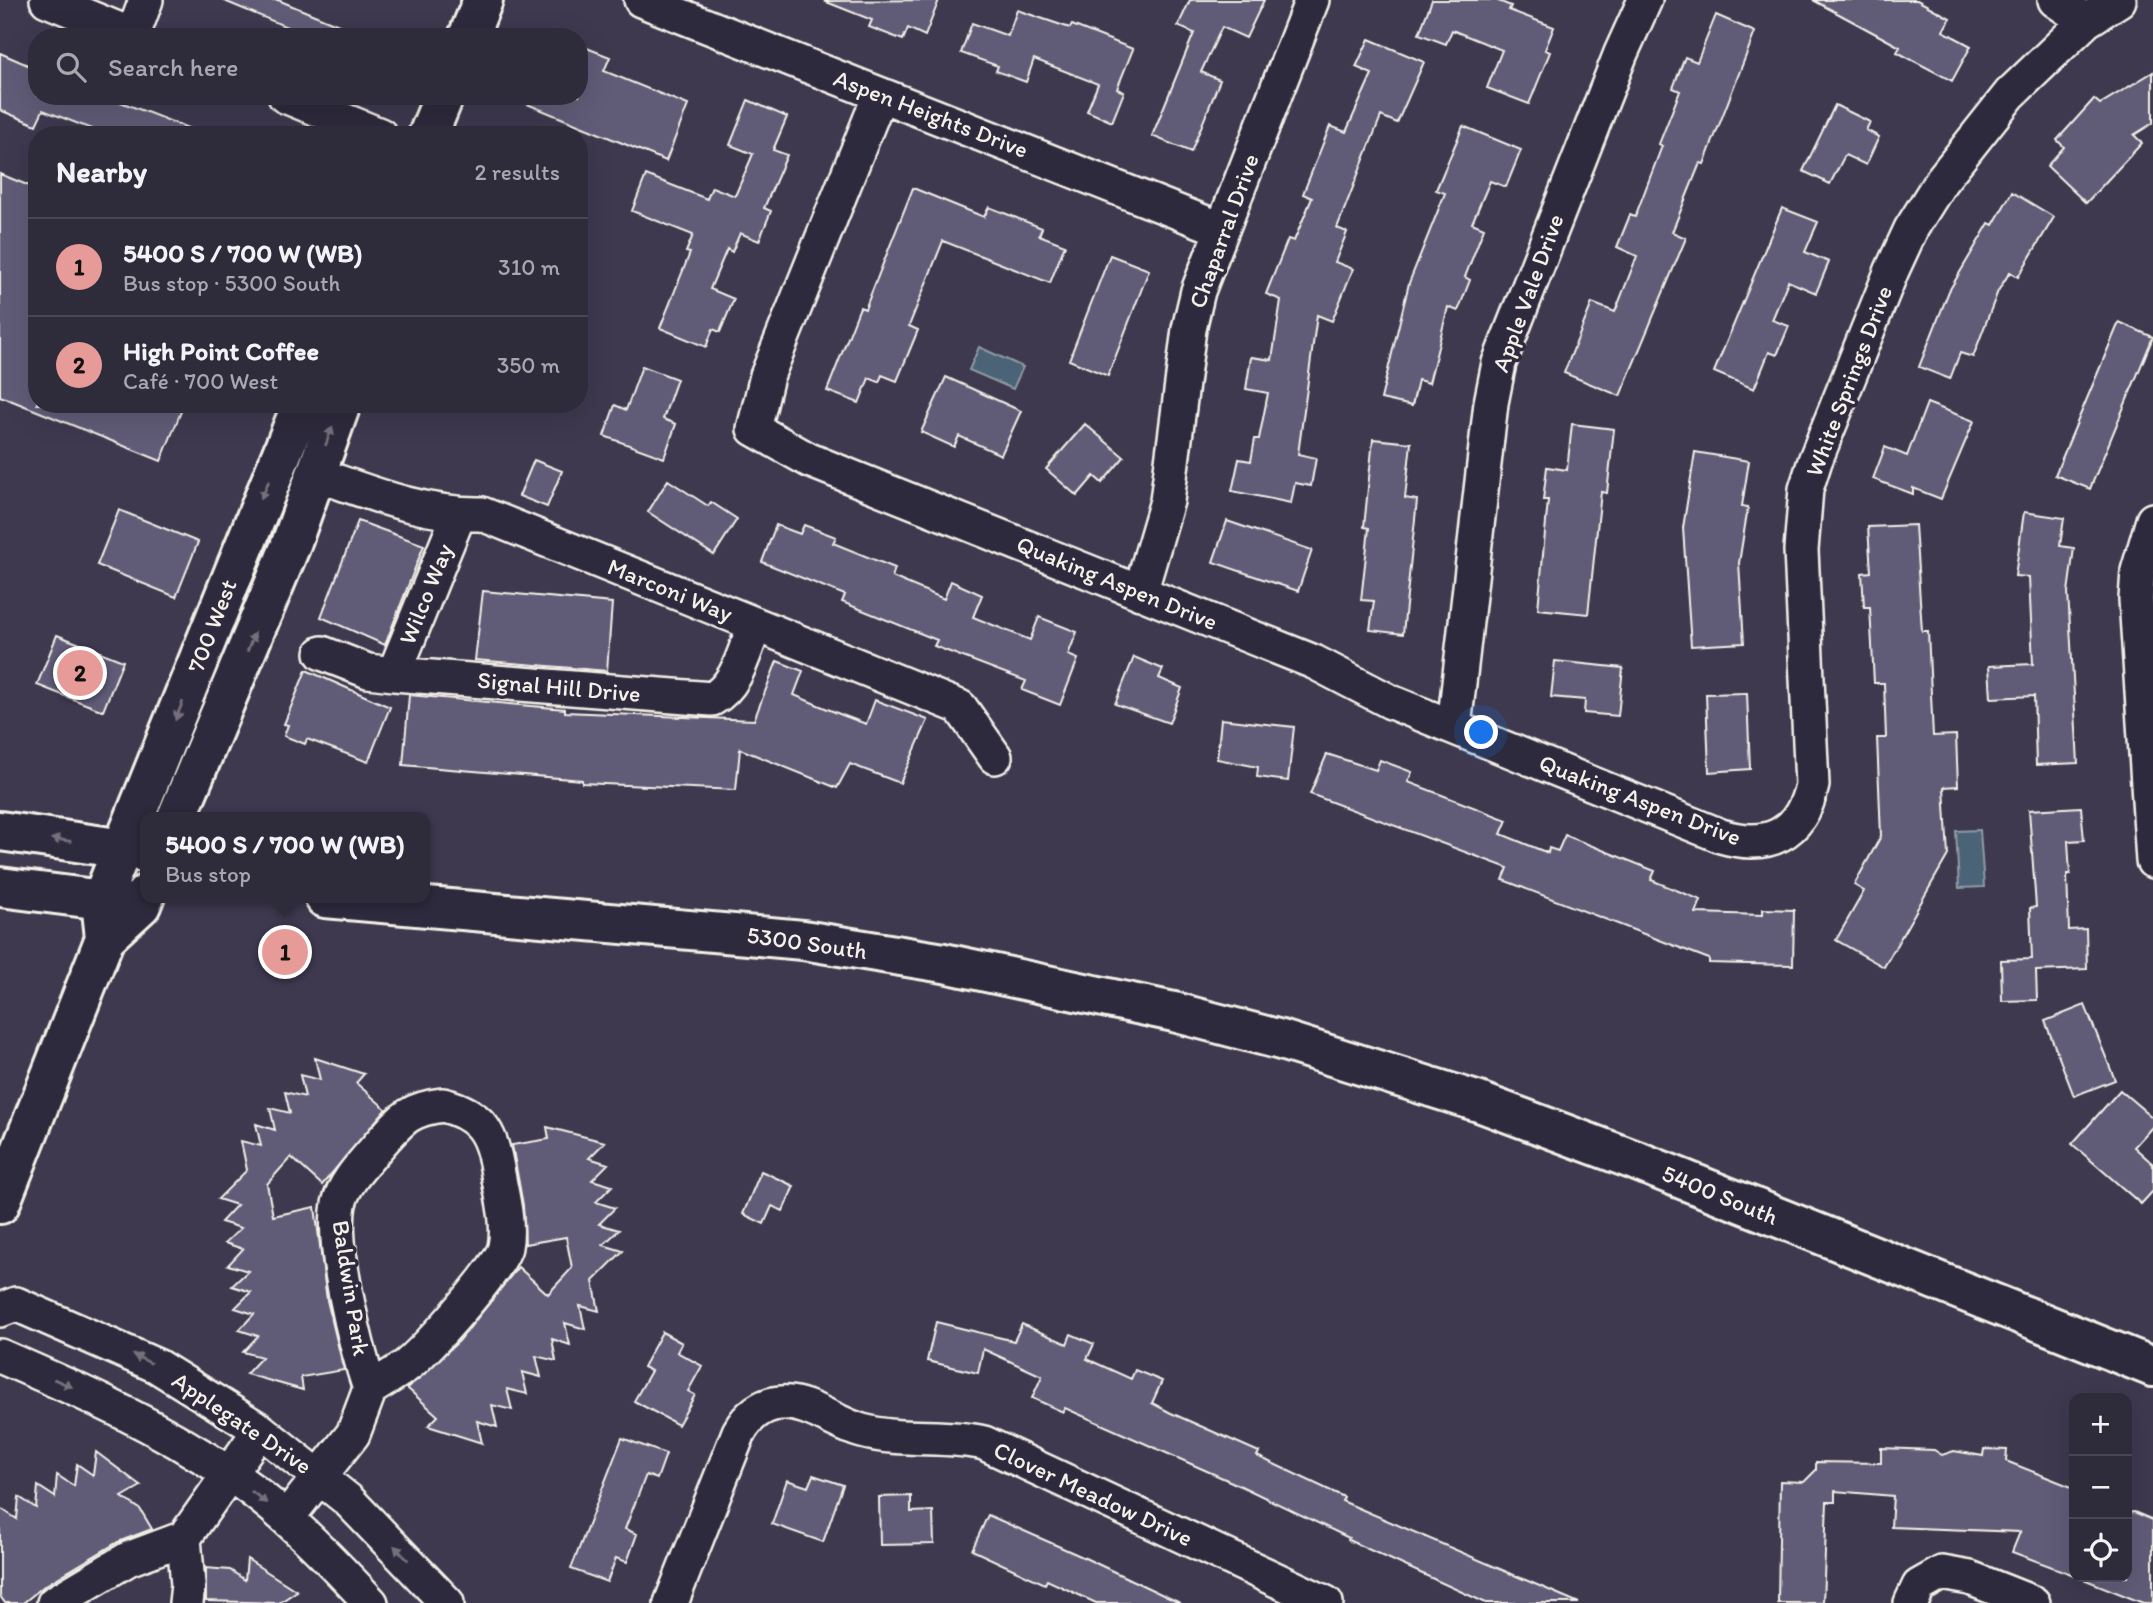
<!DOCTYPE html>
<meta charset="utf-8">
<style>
:root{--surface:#2e2b3b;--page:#3a3746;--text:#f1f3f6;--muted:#a7a7af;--line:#494755;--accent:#e69b98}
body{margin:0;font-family:Itim,sans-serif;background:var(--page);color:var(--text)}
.controls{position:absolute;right:21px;bottom:21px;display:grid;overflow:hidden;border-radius:14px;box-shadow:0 7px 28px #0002}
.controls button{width:63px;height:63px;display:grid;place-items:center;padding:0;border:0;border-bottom:2px solid var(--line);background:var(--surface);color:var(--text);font:35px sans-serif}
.you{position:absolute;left:1482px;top:733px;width:24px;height:24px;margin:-18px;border:5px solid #fff;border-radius:50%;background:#1a73e8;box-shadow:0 0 0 10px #1a73e833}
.badge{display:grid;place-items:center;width:46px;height:46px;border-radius:50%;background:var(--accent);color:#111;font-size:23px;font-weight:700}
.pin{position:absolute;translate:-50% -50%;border:4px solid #fff;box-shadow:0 2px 7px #0006}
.popup{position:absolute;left:140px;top:812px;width:290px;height:91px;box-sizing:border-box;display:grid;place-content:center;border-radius:14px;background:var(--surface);filter:drop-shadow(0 2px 5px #0005);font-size:23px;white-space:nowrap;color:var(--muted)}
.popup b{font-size:26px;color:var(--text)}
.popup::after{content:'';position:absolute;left:50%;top:100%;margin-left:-14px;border:14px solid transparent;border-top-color:var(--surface)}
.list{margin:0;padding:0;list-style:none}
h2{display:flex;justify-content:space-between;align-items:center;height:91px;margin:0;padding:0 28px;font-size:30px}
h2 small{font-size:23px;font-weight:400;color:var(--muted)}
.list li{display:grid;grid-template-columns:46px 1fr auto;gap:21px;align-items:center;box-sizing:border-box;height:98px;padding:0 28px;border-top:2px solid var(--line)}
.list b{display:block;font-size:26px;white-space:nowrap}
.list p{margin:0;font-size:23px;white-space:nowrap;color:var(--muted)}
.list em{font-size:23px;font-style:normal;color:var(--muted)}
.icon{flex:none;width:38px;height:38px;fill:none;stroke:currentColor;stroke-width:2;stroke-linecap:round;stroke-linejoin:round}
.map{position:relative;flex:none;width:2153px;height:1603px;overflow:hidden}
.search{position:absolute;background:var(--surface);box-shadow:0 7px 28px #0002;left:28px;top:28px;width:560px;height:77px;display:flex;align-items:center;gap:18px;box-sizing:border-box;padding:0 24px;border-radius:28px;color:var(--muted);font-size:26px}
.panel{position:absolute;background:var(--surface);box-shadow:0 7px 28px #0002;left:28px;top:126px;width:560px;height:287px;border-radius:28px}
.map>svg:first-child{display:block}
.water{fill:#4c6476;stroke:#8f9ca4;stroke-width:2}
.building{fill:#605b78;stroke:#f4f1e8;stroke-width:2}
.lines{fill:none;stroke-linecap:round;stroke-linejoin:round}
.minor-casing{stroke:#f4f1e8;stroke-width:38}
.major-casing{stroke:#f4f1e8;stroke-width:44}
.minor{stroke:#2f2a3d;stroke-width:33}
.major{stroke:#2f2a3d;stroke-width:38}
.oneway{fill:#747079}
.labels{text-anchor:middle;stroke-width:7;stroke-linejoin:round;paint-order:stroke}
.street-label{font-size:24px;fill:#f4f1e8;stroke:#2f2a3d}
</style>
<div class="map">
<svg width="2153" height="1603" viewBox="0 0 2153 1603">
<rect width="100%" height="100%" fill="#3e394f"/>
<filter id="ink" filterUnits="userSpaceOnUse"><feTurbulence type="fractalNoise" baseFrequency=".0143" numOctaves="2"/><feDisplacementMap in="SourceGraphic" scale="14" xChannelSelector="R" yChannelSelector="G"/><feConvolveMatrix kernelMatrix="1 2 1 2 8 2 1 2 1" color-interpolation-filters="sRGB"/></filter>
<g filter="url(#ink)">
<path class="water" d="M 979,347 L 1023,367 L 1013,389 L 969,370 Z
M 1980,830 L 1984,887 L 1959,888 L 1956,831 Z"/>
<path class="building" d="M 222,0 L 278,0 L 368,37 L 311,37 Z
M 939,0 L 925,36 L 908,28 L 903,40 L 869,27 L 872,20 L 824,1 Z
M 1190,0 L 1264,0 L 1246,38 L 1222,27 L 1201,72 L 1220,80 L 1191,152 L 1152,136 L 1194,33 L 1178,26 Z
M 1432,0 L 1496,0 L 1511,6 L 1509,10 L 1554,27 L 1545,50 L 1550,52 L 1529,104 L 1487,88 L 1502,50 L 1452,30 L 1446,44 L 1419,34 Z
M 1813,0 L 1917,0 L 1950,18 L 1943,31 L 1971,46 L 1952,81 L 1897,52 L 1900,47 Z
M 1017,10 L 1070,28 L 1072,25 L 1133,49 L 1117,89 L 1124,92 L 1112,122 L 1087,111 L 1098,84 L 1034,59 L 1026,82 L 996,71 L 998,66 L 961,53 L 972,23 L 1008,36 Z
M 1716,15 L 1755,32 L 1704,164 L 1700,163 L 1672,232 L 1686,238 L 1620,396 L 1564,373 L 1592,303 L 1615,312 L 1637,256 L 1617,247 L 1630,215 L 1635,217 L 1662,146 L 1659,144 L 1680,91 L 1673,88 L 1685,57 L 1697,62 Z
M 1369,39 L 1424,62 L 1397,123 L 1381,116 L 1337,228 L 1347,232 L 1335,262 L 1353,269 L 1332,321 L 1317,315 L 1298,454 L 1316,458 L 1311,486 L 1295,483 L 1291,503 L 1232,491 L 1239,459 L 1251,461 L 1255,439 L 1259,439 L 1268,393 L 1246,389 L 1251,357 L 1272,360 L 1281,300 L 1266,294 L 1288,239 L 1294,241 L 1312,198 L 1303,194 L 1330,126 L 1346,132 L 1372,74 L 1356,67 Z
M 579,45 L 610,57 L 604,71 L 688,105 L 666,161 L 510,97 L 579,96 Z
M 0,53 L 37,69 L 37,96 L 105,96 L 206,135 L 107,135 L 43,110 L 36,125 L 0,110 Z
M 2153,72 L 2153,123 L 2134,135 L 2142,143 L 2086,203 L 2047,166 L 2064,147 L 2057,140 L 2094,99 L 2100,104 Z
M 748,100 L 787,117 L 773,150 L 787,155 L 764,208 L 771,211 L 759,241 L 740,233 L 732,252 L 727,249 L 710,289 L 734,299 L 720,332 L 713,329 L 706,347 L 660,328 L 690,253 L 686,252 L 693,235 L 632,211 L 646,175 L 707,199 L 712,187 L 735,196 L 753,154 L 730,145 Z
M 1835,105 L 1870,122 L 1866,130 L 1879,137 L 1866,165 L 1845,155 L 1830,184 L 1803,171 Z
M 1463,126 L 1521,150 L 1506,187 L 1490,181 L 1472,223 L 1484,228 L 1465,277 L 1470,280 L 1458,311 L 1448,307 L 1429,383 L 1418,380 L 1412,406 L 1381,399 L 1409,283 L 1445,193 L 1436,190 Z
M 0,174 L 37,189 L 37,404 L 184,404 L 161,461 L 0,396 Z
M 913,188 L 984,217 L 989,207 L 1042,228 L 1039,235 L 1065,245 L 1050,283 L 943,241 L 909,326 L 918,330 L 897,381 L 882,375 L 879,382 L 869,378 L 859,403 L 827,391 L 860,307 L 865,309 Z
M 2012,192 L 2054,217 L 2018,277 L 2010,272 L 1998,291 L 1973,357 L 1960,353 L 1950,379 L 1919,367 L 1949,291 L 1989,223 L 1993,225 Z
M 1782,208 L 1818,222 L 1805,252 L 1829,262 L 1816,293 L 1788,281 L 1772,320 L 1789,326 L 1777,355 L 1769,352 L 1754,389 L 1714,372 Z
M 1110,255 L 1149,270 L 1108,376 L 1069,360 Z
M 2119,322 L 2153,337 L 2090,489 L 2055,475 Z
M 642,366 L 677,379 L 663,419 L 676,424 L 664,458 L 604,436 L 615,405 L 626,410 Z
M 946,377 L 1021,411 L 1001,455 L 959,436 L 954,447 L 921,432 Z
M 1927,403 L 1974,421 L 1941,499 L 1913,488 L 1913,494 L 1873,479 L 1885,447 L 1907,456 Z
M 1085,424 L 1124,457 L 1102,483 L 1094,476 L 1077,496 L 1046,469 Z
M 1572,424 L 1614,429 L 1607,493 L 1601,492 L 1588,614 L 1538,609 L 1548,500 L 1543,500 L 1547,467 L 1567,470 Z
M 1373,439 L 1411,443 L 1405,498 L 1417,500 L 1403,634 L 1370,630 L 1374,601 L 1361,600 L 1369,528 L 1364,527 Z
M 1695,452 L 1749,461 L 1742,506 L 1748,507 L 1739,563 L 1744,643 L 1691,646 L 1683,528 Z
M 534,460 L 562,471 L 547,507 L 519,496 Z
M 668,480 L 708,506 L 711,502 L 737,519 L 714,555 L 648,512 Z
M 119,510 L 198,542 L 176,597 L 97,565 Z
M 2024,512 L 2064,518 L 2060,546 L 2074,548 L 2068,592 L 2078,763 L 2036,765 L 2034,696 L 1991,698 L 1989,666 L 2033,664 L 2029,577 L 2015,576 Z
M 358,521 L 424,545 L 385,645 L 321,617 Z
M 1227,521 L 1312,550 L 1298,591 L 1213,562 Z
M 776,525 L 800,534 L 804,525 L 836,537 L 833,543 L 895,568 L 892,577 L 944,599 L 951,581 L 982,595 L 973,617 L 1030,640 L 1039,617 L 1077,632 L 1068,655 L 1078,659 L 1060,705 L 1022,690 L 1026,681 L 934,646 L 937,640 L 842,602 L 845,595 L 762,562 Z
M 1915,525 L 1922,631 L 1928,631 L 1933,736 L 1956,735 L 1958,786 L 1944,787 L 1948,855 L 1884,967 L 1836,940 L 1864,891 L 1854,885 L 1881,836 L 1877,738 L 1886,738 L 1884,683 L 1874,683 L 1870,607 L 1864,607 L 1862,573 L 1871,572 L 1868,527 Z
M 483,591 L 612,603 L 607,671 L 475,660 Z
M 57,635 L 123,661 L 103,711 L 37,685 Z
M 1134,657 L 1163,669 L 1159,678 L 1182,688 L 1169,723 L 1115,704 Z
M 777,661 L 803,671 L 794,695 L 842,715 L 866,724 L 875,700 L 928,720 L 900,783 L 850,764 L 837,788 L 740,749 L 736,790 L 582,783 L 582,780 L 403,765 L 409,695 L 565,709 L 565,712 L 754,720 Z
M 1555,661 L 1623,668 L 1618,716 L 1584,713 L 1585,700 L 1551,697 Z
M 306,670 L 390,707 L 368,762 L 307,739 L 305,744 L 284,736 L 288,725 L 284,724 Z
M 1747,693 L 1750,769 L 1709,772 L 1706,694 Z
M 1221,719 L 1294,727 L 1288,781 L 1257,777 L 1258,767 L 1217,759 Z
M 1327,754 L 1376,770 L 1380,760 L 1412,772 L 1408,782 L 1507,820 L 1501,834 L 1548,853 L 1549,848 L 1558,851 L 1565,835 L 1655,871 L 1651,880 L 1701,900 L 1696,913 L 1763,915 L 1763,909 L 1794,910 L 1793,965 L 1709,963 L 1709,959 L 1503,880 L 1508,868 L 1310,794 Z
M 2081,807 L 2084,840 L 2068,841 L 2070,874 L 2067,874 L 2069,930 L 2086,929 L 2087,969 L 2036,971 L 2037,1000 L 2002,1001 L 2001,960 L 2032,959 L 2030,908 L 2036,907 L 2029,810 Z
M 2085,1005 L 2115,1080 L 2074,1096 L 2045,1021 Z
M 315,1058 L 364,1074 L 356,1083 L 386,1109 L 322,1185 L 291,1157 L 267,1184 L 273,1216 L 315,1207 L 327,1300 L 344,1370 L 301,1377 L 303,1390 L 246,1374 L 262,1357 L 243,1352 L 258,1336 L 239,1330 L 254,1314 L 235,1308 L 251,1292 L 232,1286 L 248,1271 L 228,1265 L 243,1249 L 225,1243 L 241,1228 L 221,1222 L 237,1205 L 218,1199 L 247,1170 L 241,1141 L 261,1146 L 256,1124 L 275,1130 L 270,1108 L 290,1113 L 285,1092 L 305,1097 L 300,1075 L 320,1080 Z
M 2120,1090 L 2153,1118 L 2153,1126 L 2134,1147 L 2153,1164 L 2153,1191 L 2141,1204 L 2072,1144 Z
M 547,1127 L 605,1142 L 589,1158 L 608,1164 L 592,1180 L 612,1186 L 596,1202 L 615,1208 L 599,1224 L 619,1230 L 603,1245 L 623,1251 L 593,1281 L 599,1311 L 580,1306 L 585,1329 L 565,1323 L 570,1345 L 552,1339 L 556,1361 L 536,1356 L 541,1377 L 522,1372 L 527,1394 L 507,1389 L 512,1410 L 492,1405 L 497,1427 L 477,1421 L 482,1443 L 428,1426 L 438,1416 L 407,1388 L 459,1341 L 518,1267 L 548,1294 L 572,1268 L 566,1237 L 525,1244 L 523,1205 L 512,1145 L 549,1139 Z
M 761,1171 L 794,1186 L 783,1211 L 772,1206 L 764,1224 L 743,1214 Z
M 936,1322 L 1014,1341 L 1022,1324 L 1067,1344 L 1071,1334 L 1094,1344 L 1087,1359 L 1131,1379 L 1135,1370 L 1162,1381 L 1152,1403 L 1171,1413 L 1259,1452 L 1257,1456 L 1344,1497 L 1342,1501 L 1579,1603 L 1486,1603 L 1348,1540 L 1349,1538 L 1243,1487 L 1065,1408 L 1063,1412 L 1032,1398 L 1042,1376 L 983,1349 L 978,1373 L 927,1361 Z
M 662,1332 L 682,1343 L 677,1352 L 702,1366 L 688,1391 L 695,1395 L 678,1425 L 634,1401 L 651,1371 L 643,1367 Z
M 622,1438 L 666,1454 L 657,1479 L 646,1475 L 625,1529 L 637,1534 L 627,1562 L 616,1558 L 607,1582 L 571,1569 Z
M 1881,1448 L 1934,1450 L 1942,1455 L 1954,1451 L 1983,1456 L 1984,1449 L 2007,1450 L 2006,1461 L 2074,1488 L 2074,1575 L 2012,1552 L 2020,1532 L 1891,1527 L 1893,1496 L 1835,1491 L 1835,1502 L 1827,1502 L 1823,1603 L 1778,1603 L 1780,1481 L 1804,1482 L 1816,1470 L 1816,1462 L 1881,1463 Z
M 96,1452 L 141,1486 L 122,1497 L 140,1509 L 152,1529 L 118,1542 L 44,1586 L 23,1603 L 5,1603 L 0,1596 L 0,1508 L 17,1519 L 19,1497 L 36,1508 L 38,1486 L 55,1497 L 57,1475 L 74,1486 L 77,1464 L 93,1475 Z
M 813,1475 L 843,1485 L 823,1542 L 772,1524 L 787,1480 L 808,1487 Z
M 911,1496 L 911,1512 L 933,1511 L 934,1544 L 880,1545 L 879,1497 Z
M 2134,1512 L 2153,1520 L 2153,1603 L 2143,1603 L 2081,1578 L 2127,1577 L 2127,1513 Z
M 988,1515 L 1085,1558 L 1180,1603 L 1096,1603 L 1047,1580 L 1045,1584 L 972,1550 Z
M 247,1559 L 297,1591 L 279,1603 L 206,1601 L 206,1568 L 230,1570 L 245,1580 Z"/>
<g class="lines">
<defs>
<path id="minor" d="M 47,0 L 137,37
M 641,0 L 1221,229
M 2055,0 L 2086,21
M 133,35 L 146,0
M 880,95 L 767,376 L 754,429 L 809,460 L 1314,662 L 1391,702 L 1721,836 C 1768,850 1801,835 1812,785 L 1801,550 L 1806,489 L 1815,461 L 1892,270 L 1911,229 L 1941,181 L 2010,94 L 2086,21 L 2119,0
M 285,96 L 380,135
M 316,474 C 370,493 424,515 482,514 L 960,707 L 995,757
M 2153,520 L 2138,571 L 2136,599 L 2153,861
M 1140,593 L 1167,501 L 1189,329 L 1198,291 L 1312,0
M 322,653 L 368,671 L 394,674 L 712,699 C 738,685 744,651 755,625
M 394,674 L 459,514
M 1454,727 L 1491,403 L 1499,363 L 1621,53 L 1645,0
M 443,1105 C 480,1114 491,1132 497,1168 C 501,1193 510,1222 505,1247 C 501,1267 425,1352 406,1366 C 395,1374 382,1381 370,1389 C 356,1347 331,1246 339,1204 C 344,1182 364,1163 378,1146 C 401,1120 408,1109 443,1105 Z
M 0,1310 L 16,1304 L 157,1366 L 260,1430 L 348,1500 L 447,1603
M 0,1356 C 79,1390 157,1425 228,1473 C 282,1509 327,1556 371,1603
M 287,1518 L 353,1434 L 370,1389
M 184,1538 L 260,1430
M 54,1603 L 128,1559 L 184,1538 L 188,1585 L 186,1603
M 671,1603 L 739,1432 C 748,1416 762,1404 781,1403 C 808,1401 836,1424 862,1431 C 902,1442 944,1434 984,1443 L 1326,1603
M 1911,1603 L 1919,1586 L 1942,1573 L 1970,1578 L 2033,1603"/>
<path id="major" d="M 468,37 L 483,0
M 428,135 L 444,96
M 177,817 L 290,547 L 341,404
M 0,831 L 145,852
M 0,887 L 126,903
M 325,898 L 803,940 L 944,963 L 1174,1012 L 1281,1040 L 1479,1102 L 1637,1161 L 2153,1367
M 105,938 L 101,901 L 302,404
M 0,1204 L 105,938 L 141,905 L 145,895"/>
</defs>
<use href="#minor" class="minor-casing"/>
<use href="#major" class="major-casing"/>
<use href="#minor" class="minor"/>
<use href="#major" class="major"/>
</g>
<defs><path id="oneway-solid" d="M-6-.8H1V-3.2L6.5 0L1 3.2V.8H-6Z" transform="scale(1.75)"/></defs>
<g class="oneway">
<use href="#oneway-solid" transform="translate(329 436) rotate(-70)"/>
<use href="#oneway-solid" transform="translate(265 490) rotate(113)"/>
<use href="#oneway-solid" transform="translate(251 642) rotate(-68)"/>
<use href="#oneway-solid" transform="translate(179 711) rotate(112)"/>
<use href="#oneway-solid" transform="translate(61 840) rotate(-172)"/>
<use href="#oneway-solid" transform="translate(142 1359) rotate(-154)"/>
<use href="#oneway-solid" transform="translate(63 1383) rotate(23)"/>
<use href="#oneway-solid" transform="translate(259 1497) rotate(38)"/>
<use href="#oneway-solid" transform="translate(401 1553) rotate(-134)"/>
</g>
</g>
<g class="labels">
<g class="street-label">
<text transform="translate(931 114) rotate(21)" y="8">Aspen Heights Drive</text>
<text transform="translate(1224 231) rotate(-70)" y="8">Chaparral Drive</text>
<text transform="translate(1528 293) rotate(-70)" y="8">Apple Vale Drive</text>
<text transform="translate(1849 381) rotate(-69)" y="8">White Springs Drive</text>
<text transform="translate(1117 583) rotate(22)" y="8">Quaking Aspen Drive</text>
<text transform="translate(670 590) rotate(22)" y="8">Marconi Way</text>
<text transform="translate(426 594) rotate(-68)" y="8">Wilco Way</text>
<text transform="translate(212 626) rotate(-69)" y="8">700 West</text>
<text transform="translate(559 687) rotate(5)" y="8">Signal Hill Drive</text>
<text transform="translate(1640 800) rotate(21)" y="8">Quaking Aspen Drive</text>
<text transform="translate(807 943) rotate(8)" y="8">5300 South</text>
<text transform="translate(1720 1195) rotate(22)" y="8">5400 South</text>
<text transform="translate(351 1288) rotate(81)" y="8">Baldwin Park</text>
<text transform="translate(242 1423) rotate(34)" y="8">Applegate Drive</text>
<text transform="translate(1093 1494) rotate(25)" y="8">Clover Meadow Drive</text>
</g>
</g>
</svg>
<div class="controls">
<button>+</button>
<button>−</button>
<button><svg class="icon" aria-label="locate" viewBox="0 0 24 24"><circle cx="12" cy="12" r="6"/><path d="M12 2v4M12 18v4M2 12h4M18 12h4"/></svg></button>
</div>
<div class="you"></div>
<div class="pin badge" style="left:285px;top:952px">1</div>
<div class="popup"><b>5400 S / 700 W (WB)</b>Bus stop</div>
<div class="pin badge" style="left:80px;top:673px">2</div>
<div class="search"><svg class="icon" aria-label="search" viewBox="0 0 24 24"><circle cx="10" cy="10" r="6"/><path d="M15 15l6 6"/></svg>Search here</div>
<section class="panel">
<h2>Nearby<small>2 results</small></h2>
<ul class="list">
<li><span class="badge">1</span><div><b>5400 S / 700 W (WB)</b><p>Bus stop · 5300 South</p></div><em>310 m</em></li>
<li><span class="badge">2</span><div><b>High Point Coffee</b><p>Café · 700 West</p></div><em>350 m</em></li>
</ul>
</section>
</div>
